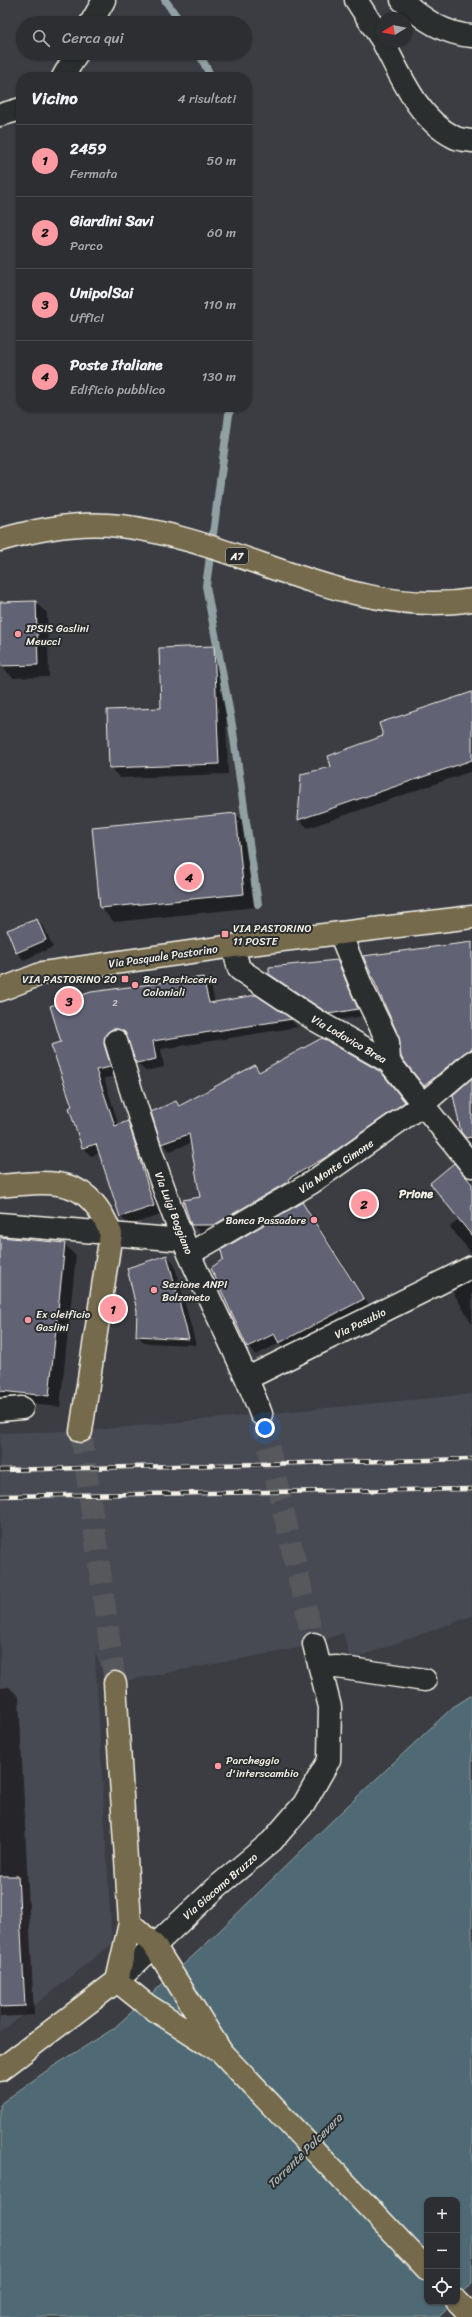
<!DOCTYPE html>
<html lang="it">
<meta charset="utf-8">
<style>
:root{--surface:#2c2e32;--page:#34363a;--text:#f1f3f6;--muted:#a6a8ac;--line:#484a4d;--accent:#ff9aa2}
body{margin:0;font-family:Sriracha,sans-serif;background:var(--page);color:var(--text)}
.controls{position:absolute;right:12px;bottom:12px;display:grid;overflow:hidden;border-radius:8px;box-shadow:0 1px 3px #0004}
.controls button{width:36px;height:36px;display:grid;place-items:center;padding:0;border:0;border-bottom:1px solid var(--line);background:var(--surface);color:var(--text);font:20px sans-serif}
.compass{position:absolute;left:376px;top:12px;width:36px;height:36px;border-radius:50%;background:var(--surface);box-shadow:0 1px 3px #0004;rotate:260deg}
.you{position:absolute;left:265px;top:1428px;width:14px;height:14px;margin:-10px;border:3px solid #fff;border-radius:50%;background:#1a73e8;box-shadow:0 0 0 6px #1a73e833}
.badge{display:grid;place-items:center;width:26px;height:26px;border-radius:50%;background:var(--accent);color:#111;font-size:13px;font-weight:700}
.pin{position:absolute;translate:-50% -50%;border:2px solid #fff;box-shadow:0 1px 4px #0006}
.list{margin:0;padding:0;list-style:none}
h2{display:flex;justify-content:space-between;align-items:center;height:52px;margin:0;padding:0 16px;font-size:17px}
h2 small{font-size:13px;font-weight:400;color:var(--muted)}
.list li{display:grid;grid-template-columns:26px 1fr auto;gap:12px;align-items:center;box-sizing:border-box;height:72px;padding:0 16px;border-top:1px solid var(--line)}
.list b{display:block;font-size:15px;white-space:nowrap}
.list p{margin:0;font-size:13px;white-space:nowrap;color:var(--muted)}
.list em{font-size:13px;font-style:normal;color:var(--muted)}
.icon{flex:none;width:22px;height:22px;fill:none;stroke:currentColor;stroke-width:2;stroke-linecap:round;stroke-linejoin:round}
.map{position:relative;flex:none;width:472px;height:2317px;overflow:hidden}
.search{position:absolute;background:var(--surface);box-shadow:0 1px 3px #0004;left:16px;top:16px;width:236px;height:44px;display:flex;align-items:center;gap:10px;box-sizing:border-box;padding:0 14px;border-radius:22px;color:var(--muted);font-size:15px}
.panel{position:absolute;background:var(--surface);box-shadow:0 1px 3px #0004;left:16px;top:72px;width:236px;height:340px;border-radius:16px}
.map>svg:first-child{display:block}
.built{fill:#474852}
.water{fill:#4f6b74;stroke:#91a1a2}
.shadow{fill:#0007}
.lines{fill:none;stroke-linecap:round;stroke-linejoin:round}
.stream{stroke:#91a1a2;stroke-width:8}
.building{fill:#626274;stroke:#f4f1e8}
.minor-tunnel{stroke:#57585c;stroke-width:22;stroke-dasharray:22 11;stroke-linecap:butt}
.major-tunnel{stroke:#57585c;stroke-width:22;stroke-dasharray:22 11;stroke-linecap:butt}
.minor-casing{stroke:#f4f1e8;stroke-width:25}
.major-casing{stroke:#f4f1e8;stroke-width:25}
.highway-casing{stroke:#f4f1e8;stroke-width:25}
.minor{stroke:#2a2d2e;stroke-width:22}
.major{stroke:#746b4b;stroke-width:22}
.highway{stroke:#746b4b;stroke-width:22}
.rail-casing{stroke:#f4f1e8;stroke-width:4.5}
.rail{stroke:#2a2d2e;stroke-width:3;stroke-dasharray:9;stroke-linecap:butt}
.poi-dot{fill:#ff9aa2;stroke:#2a2d2e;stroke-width:1.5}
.labels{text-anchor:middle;stroke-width:4;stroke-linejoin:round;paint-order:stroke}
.number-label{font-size:9px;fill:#d0cdcb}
.shield{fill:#2a2d2e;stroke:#b7b6b0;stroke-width:1}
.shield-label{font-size:10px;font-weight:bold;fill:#f4f1e8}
.poi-label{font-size:11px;fill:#f4f1e8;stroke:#2a2d2e;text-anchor:start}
.street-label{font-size:11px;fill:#f4f1e8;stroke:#2a2d2e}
.neighbourhood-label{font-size:12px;font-weight:bold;fill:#f4f1e8;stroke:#2a2d2e}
.water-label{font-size:12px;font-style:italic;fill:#aab5b4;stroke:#2a2d2e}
</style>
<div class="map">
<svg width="472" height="2317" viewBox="0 0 472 2317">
<rect width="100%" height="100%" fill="#3b3d43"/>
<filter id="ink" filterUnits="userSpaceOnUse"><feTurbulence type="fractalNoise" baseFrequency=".025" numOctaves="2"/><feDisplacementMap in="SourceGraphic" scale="8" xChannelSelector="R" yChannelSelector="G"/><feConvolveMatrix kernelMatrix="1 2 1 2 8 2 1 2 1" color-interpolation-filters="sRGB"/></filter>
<g filter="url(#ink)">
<path class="built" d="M 472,1394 L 472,1616 L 350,1660 L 343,1633 L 304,1647 L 108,1684 L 95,1653 L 112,1944 L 0,2033 L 0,1433 L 94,1430 Z"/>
<path class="water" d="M 472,1695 L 472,2283 L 457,2299 L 457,2200 L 427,2200 L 427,2302 L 454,2302 L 439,2317 L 0,2317 L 0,2104 L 49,2069 L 113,2029 L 207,1943 L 342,1811 L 453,1707 Z"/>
<path class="shadow" d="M 35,602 L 47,613 L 49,677 L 13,678 L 1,666 L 0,603 Z
M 214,647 L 224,658 L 228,774 L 120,778 L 110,768 Z
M 472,692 L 472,771 L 308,828 L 299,820 L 302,775 L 332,768 L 384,737 Z
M 236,814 L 250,828 L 257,907 L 114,922 L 101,908 Z
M 37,920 L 44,927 L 53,947 L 24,960 L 17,953 L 8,931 Z
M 472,943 L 472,1059 L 432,1093 L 402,1057 Z
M 337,961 L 344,968 L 365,1016 L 337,1020 L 277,981 L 270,973 Z
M 203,978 L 211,986 L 215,1003 L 256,996 L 291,1020 L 298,1027 L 161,1049 L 164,1067 L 145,1071 L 136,1062 L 127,1037 L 116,1040 L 119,1076 L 104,1078 L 119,1126 L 127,1122 L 136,1131 L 161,1215 L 129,1225 L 121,1217 L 100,1153 L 91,1156 L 83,1148 L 73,1107 L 63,1042 Z
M 255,1067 L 261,1072 L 380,1072 L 411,1110 L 222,1232 L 200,1232 L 192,1224 L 201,1198 L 191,1143 L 170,1151 L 162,1143 L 176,1102 L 180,1107 Z
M 472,1080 L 472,1144 L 462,1132 Z
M 454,1165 L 468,1179 L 472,1179 L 472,1254 L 450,1227 L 460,1219 Z
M 302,1204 L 310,1212 L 371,1308 L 288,1351 L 280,1343 L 256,1355 L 248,1346 Z
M 0,1238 L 64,1244 L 76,1256 L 60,1407 L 0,1401 Z
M 167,1256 L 174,1263 L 196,1345 L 145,1343 L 137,1335 Z
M 472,1281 L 472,1324 L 453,1292 Z
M 9,1687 L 19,1697 L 34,2015 L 0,2017 L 0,1688 Z"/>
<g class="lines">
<path class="stream" d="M 165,0 L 181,23
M 199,53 L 211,77
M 230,407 L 206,586 L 232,725 L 258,904"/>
</g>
<path class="building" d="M 36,601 L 38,665 L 0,666 L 0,602 Z
M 214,646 L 219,764 L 109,768 L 107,710 L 161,708 L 159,648 Z
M 472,692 L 472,760 L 298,820 L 301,774 L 331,767 L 328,756 L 383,736 L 379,723 Z
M 236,813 L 244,894 L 100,908 L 92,827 Z
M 37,919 L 46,940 L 16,953 L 7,930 Z
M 472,942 L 472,1050 L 464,1053 L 424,1086 L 401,1057 L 399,1037 L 363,956 Z
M 337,960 L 358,1009 L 329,1014 L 269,974 L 269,967 Z
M 203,977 L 209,1003 L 256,995 L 292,1019 L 153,1041 L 156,1059 L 136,1063 L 125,1032 L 118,1029 L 112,1029 L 107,1033 L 104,1044 L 111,1067 L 96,1070 L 115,1126 L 128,1121 L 154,1206 L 120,1217 L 96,1144 L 82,1148 L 69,1108 L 72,1106 L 51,1045 L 61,1042 L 50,1006 L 91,992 Z
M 322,1038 L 381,1072 L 405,1102 L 328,1156 L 288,1179 L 289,1181 L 214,1225 L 191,1225 L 183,1200 L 200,1197 L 189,1134 L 161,1144 L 151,1112 L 176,1101 L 179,1106 L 255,1065 L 259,1072 Z
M 472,1078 L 472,1137 L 466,1138 L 461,1132 L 453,1095 Z
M 454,1163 L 472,1184 L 472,1236 L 430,1183 Z
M 302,1202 L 364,1299 L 279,1343 L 274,1334 L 247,1347 L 211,1268 L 223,1259 L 221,1250 Z
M 0,1237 L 65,1243 L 49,1396 L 0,1391 Z
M 167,1255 L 189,1339 L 136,1336 L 137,1311 L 127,1268 Z
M 0,1876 L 18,1876 L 25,2006 L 0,2007 Z"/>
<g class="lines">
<path class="minor-tunnel" d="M 261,1414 L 314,1644"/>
<path class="major-tunnel" d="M 81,1431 L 115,1683"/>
<defs>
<path id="minor" d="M 356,0 L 382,40
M 402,0 C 422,19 444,34 472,36
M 91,23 L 104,0
M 383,42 C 401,76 418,119 454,137 C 459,140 466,140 472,141
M 63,77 L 77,53
M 0,115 L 21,109
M 340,933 L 363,990 L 388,1042 L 389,1062
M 233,946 L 239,969 L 317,1021 L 389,1062 L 472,1166
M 116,1041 C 136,1108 157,1175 183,1239 C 207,1299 239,1354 261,1414
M 0,1224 L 96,1232
M 111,1234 L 183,1240
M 189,1254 L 311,1183 L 422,1105 L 472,1062
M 248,1378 L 472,1267
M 0,1410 L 22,1408
M 320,1668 L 337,1667 L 425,1680
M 117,1981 L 218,1886 L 272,1841 L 304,1804 L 329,1760 L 330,1707 L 314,1644"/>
<path id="major" d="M 0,990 L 43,973 L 233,946 L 472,917
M 0,1186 C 53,1181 89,1175 111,1234 L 81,1431
M 115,1683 L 130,1923 L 117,1981
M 130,1923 L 154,1945 L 222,2053 L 427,2269
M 117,1981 L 147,2005 L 216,2049
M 0,2070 L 117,1981
M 457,2301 L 472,2316"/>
<path id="highway" d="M 0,540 C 38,529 80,521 120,526 C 238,539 350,620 472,600"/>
</defs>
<use href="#minor" class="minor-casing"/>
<use href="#major" class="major-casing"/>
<use href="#highway" class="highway-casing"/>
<use href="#minor" class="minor"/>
<use href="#major" class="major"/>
<use href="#highway" class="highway"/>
<defs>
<path id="rail" d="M 0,1470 L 472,1459
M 0,1496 L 472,1489"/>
</defs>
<use href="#rail" class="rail-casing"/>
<use href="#rail" class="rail"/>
</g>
</g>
<g class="poi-dot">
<circle cx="18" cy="634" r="4"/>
<rect x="221" y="930" width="8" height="8" rx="2"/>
<rect x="121" y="975" width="8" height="8" rx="2"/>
<circle cx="135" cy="985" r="4"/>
<circle cx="314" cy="1220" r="4"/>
<circle cx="154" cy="1290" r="4"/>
<circle cx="28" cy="1320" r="4"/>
<circle cx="218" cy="1766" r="4"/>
</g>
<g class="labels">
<g class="number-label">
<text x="115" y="1006">2</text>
</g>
<rect class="shield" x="226" y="548" width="22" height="16" rx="3"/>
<g class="shield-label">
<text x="237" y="560">A7</text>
</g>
<g class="poi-label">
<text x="26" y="632">IPSIS Gaslini<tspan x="26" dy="13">Meucci</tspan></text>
<text x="233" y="932">VIA PASTORINO<tspan x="233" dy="13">11 POSTE</tspan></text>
<text x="117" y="983" text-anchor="end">VIA PASTORINO 20</text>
<text x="143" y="983">Bar Pasticceria<tspan x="143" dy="13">Coloniali</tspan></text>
<text x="306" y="1224" text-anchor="end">Banca Passadore</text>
<text x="162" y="1288">Sezione ANPI<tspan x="162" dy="13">Bolzaneto</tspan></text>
<text x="36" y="1318">Ex oleificio<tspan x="36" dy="13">Gaslini</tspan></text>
<text x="226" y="1764">Parcheggio<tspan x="226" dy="13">d'interscambio</tspan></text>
</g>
<g class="street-label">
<text transform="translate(163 956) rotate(-8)" y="4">Via Pasquale Pastorino</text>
<text transform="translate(349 1039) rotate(30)" y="4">Via Lodovico Brea</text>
<text transform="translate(336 1166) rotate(-34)" y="4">Via Monte Cimone</text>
<text transform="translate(174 1213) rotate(69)" y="4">Via Luigi Boggiano</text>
<text transform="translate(360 1323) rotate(-26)" y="4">Via Pasubio</text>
<text transform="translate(220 1886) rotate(-41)" y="4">Via Giacomo Bruzzo</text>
</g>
<g class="neighbourhood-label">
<text x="416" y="1198">Prione</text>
</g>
<g class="water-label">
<text transform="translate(305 2151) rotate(-45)" y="4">Torrente Polcevera</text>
</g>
</g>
</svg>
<div class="controls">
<button>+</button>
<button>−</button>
<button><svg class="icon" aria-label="locate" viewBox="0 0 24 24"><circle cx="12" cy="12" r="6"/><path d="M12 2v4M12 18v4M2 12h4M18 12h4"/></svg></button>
</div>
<svg class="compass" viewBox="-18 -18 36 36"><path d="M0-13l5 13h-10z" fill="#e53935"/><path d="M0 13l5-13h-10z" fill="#a6a8ac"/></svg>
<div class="you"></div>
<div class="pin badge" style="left:113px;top:1309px">1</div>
<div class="pin badge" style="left:364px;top:1204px">2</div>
<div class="pin badge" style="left:69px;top:1001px">3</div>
<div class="pin badge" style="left:189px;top:877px">4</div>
<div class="search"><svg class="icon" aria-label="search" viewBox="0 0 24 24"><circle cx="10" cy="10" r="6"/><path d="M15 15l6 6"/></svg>Cerca qui</div>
<section class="panel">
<h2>Vicino<small>4 risultati</small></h2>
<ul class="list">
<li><span class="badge">1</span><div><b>2459</b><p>Fermata</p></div><em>50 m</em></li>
<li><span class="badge">2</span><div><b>Giardini Savi</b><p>Parco</p></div><em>60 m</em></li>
<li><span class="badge">3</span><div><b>UnipolSai</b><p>Uffici</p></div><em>110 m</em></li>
<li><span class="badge">4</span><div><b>Poste Italiane</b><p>Edificio pubblico</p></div><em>130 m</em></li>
</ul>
</section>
</div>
